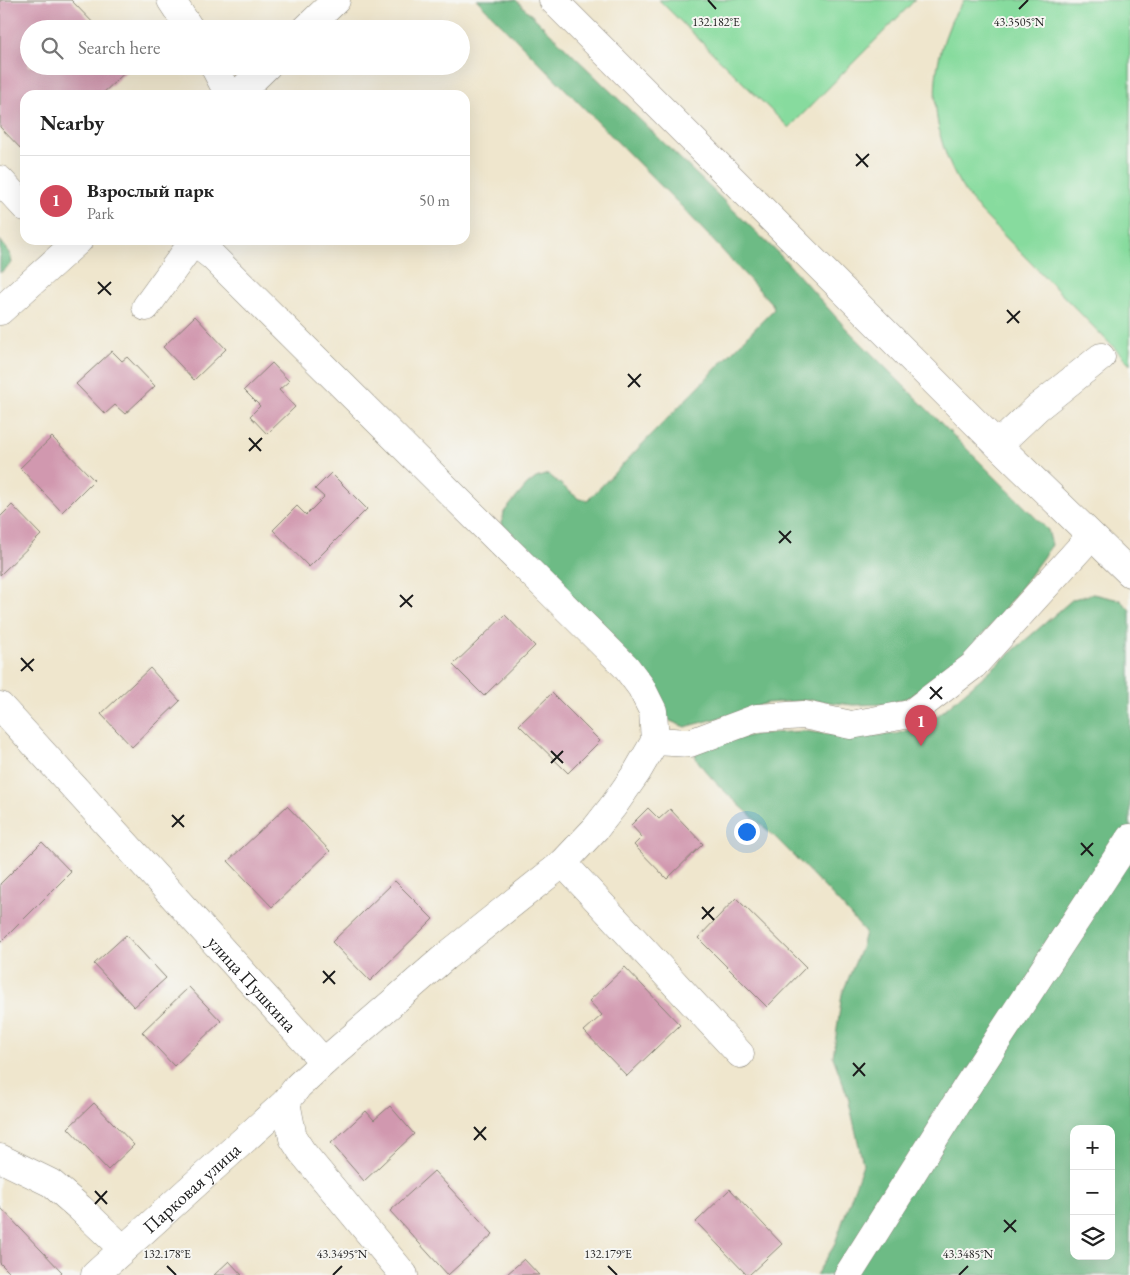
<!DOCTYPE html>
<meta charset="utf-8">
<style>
:root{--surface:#fff;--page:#f2f2f2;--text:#222;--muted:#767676;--line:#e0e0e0;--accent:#d1495b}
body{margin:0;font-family:"EB Garamond",serif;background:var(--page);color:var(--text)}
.controls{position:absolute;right:15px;bottom:15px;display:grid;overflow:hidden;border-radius:10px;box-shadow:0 5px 20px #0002}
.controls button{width:45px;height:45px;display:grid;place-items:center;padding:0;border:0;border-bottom:1px solid var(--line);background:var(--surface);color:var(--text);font:25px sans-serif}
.you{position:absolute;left:746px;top:831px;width:18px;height:18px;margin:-12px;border:4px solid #fff;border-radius:50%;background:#1a73e8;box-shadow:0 0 0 8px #1a73e833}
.badge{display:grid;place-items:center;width:32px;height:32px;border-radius:50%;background:var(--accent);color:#fff;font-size:16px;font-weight:700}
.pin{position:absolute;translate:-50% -41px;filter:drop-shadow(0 1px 2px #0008)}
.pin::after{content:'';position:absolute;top:26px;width:18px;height:15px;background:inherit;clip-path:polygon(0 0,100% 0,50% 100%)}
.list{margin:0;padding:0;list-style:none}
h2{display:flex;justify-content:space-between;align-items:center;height:65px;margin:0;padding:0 20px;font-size:21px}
h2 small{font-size:16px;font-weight:400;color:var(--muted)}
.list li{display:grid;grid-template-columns:32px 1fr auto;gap:15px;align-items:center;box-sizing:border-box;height:90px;padding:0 20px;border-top:1px solid var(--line)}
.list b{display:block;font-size:19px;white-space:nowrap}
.list p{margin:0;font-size:16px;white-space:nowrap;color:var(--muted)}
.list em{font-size:16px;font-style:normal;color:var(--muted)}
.icon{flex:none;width:28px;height:28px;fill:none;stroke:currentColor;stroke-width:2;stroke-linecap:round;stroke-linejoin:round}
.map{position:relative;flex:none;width:1130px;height:1275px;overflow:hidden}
.search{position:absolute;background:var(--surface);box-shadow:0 5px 20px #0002;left:20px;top:20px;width:450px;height:55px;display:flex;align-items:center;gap:12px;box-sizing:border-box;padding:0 18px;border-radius:28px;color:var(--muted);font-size:19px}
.panel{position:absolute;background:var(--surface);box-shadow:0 5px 20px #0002;left:20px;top:90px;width:450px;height:155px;border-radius:15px}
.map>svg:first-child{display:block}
.green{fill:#87db9e;stroke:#527c5d}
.forest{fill:#6dbb85;stroke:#446c50;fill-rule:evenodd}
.building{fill:#d198af}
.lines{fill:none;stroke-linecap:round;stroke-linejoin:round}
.minor-casing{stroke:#868174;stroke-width:29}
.minor{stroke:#fff;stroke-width:28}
.ticks{fill:none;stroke:#1c1c1c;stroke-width:2}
.labels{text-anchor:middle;stroke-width:4;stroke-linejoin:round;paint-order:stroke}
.street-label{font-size:19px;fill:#1c1c1c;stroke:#f6f6f2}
.ticks-label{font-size:12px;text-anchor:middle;fill:#1c1c1c;stroke:#f6f6f2;stroke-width:4;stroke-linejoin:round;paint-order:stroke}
</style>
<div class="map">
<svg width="1130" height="1275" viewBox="0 0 1130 1275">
<rect width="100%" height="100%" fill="#f6f6f2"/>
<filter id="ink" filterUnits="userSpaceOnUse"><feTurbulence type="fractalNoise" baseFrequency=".02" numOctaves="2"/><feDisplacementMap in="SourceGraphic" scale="10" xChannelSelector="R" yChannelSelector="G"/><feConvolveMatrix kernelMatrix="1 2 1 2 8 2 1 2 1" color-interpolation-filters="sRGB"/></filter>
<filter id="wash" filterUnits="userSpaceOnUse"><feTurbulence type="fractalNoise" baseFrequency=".0096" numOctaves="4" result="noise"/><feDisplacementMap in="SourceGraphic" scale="20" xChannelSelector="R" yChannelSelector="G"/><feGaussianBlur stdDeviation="1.12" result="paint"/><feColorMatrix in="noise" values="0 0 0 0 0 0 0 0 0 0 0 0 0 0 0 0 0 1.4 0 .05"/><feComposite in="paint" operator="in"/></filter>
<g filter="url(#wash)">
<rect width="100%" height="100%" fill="#efe6cd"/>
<path class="green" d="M 659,0 L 915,0 L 789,128 Z
M 964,0 L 1130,0 L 1130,364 L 981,212 C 974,203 966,194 960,184 C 932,136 927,79 949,27 C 952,17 959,9 964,0 Z"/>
<path class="forest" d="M 477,0 L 516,0 L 784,259 L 844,326 L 1048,530 L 1052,545 L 1001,614 L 963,657 L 913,696 L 886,704 L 853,705 L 812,700 L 766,703 L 738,713 L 685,727 L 668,720 L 653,705 L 506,532 L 502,524 L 504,512 L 527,485 L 536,478 L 548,474 L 579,499 L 588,500 L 774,309 L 773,305 L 683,208 Z
M 0,240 L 10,253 L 12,263 L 0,273 Z
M 1093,594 L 1120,600 L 1130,610 L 1130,1275 L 816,1275 L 834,1246 L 863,1164 L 848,1097 L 833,1057 L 842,994 L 861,948 L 865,932 C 837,899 806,868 775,837 C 758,821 701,774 695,755 L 706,745 L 758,734 L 804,731 L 849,737 L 896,734 L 928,724 L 1073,599 ZM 1074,1129 L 1111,1129 L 1111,1256 L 1074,1256 Z"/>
<g id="blocks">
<path class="building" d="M 0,0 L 71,0 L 99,29 L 29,29 L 29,66 L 132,66 L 101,95 L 25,95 L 25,153 L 0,127 Z
M 195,316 L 226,349 L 194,380 L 163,347 Z
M 112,351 L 122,361 L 127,357 L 155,386 L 125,414 L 115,405 L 105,414 L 76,384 Z
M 272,363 L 289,381 L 279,390 L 295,407 L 267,434 L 250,416 L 260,406 L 244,390 Z
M 52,437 L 94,480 L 62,512 L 20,468 Z
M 331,473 L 367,509 L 309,567 L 273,530 L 297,506 L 306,515 L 324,497 L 315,489 Z
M 12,505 L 41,535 L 0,575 L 0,517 Z
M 505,615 L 535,646 L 484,696 L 453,665 Z
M 150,668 L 180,701 L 132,747 L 101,714 Z
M 552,693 L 600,741 L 568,773 L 519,725 Z
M 287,806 L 330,851 L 272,907 L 228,861 Z
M 648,808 L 659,819 L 670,809 L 703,844 L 667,879 L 634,845 L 642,837 L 631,825 Z
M 42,842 L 71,872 L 0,943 L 0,884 Z
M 395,881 L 433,919 L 370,981 L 332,942 Z
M 736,898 L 806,967 L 767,1007 L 698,938 Z
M 126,935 L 166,978 L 134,1007 L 94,964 Z
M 625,967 L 680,1025 L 627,1076 L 584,1031 L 602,1015 L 589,1001 Z
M 189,987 L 221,1021 L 174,1066 L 142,1032 Z
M 94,1103 L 134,1145 L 108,1170 L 68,1128 Z
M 390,1106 L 414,1134 L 364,1181 L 331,1143 L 366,1111 L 374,1120 Z
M 434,1171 L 493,1234 L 448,1275 L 390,1211 Z
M 730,1189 L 782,1244 L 749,1275 L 747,1275 L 696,1222 Z
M 0,1207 L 62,1272 L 59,1275 L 12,1275 L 0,1263 Z
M 524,1259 L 539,1275 L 506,1275 Z
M 229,1261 L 242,1275 L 214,1275 Z"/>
</g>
</g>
<g filter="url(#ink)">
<use href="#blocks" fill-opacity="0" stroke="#868174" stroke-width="1"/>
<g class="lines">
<defs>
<g id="minor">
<path d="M 171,0 L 190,29"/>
<path d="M 553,0 L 998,445 L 1130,573"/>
<path d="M 306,29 L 336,0"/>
<path d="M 214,66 L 229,95"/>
<path d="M 237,95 L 267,66"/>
<path d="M 0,180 L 25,207"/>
<path d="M 191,240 L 212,256 L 626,667 L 641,687 L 653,711 L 655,741 L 637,772 L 614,805 L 596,828 L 563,863 L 445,957 L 324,1062"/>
<path d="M 146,307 L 193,242"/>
<path d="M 0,311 L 79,240"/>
<path d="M 998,445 L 1037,408 L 1101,357"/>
<path id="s1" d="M 0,706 L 324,1062 L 298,1086 L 286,1102 L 293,1138 L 302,1152 L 404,1275"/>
<path d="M 655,741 L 690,743 L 757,718 L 804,715 L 851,725 L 910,714 L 974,665 L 1091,536"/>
<path d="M 563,863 L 740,1054"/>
<path d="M 0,1158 L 51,1183 L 80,1208 L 123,1249"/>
<path id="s2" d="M 95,1275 L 286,1102"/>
<path d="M 848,1275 L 966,1088 L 1130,838"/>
</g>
</defs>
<use href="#minor" class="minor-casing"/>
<use href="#minor" class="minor"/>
</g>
</g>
<path class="ticks" d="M 708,0 L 716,9M 1019,9 L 1028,0M 856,154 L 868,167M 856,166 L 869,154M 98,282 L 111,295M 98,294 L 111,282M 1007,310 L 1019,323M 1007,323 L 1020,311M 628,374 L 640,387M 628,387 L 641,374M 249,438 L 261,451M 249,451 L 262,438M 779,531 L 791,543M 779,543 L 791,531M 400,595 L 412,607M 400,607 L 413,595M 21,658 L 33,671M 21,671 L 34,659M 930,687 L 942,699M 930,699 L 942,687M 551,751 L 563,763M 551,763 L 563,751M 172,815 L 184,827M 172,827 L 184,815M 1081,843 L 1093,856M 1081,855 L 1093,843M 702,907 L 714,920M 702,919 L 714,907M 323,971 L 335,984M 323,983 L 335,971M 853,1063 L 865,1076M 853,1076 L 865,1063M 474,1127 L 486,1140M 474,1140 L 486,1127M 95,1191 L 107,1204M 95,1204 L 107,1191M 1004,1220 L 1016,1232M 1004,1232 L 1016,1220M 167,1266 L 176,1275M 608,1266 L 617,1275M 333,1275 L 342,1266M 959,1275 L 968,1266"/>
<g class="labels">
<g class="street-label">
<text dy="7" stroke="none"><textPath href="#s1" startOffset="375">улица Пушкина</textPath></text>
<text dy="7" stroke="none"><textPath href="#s2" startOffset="130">Парковая улица</textPath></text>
</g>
</g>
<g class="ticks-label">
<text x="1019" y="26">43.3505°N</text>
<text x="716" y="26">132.182°E</text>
<text x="167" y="1258">132.178°E</text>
<text x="608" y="1258">132.179°E</text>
<text x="342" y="1258">43.3495°N</text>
<text x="968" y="1258">43.3485°N</text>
</g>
</svg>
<div class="controls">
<button>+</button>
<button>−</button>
<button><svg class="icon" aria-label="layers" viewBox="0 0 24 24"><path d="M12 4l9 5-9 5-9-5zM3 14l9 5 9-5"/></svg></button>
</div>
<div class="you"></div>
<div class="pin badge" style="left:921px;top:746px">1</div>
<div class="search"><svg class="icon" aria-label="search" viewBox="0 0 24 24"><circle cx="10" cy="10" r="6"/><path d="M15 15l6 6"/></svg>Search here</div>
<section class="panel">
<h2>Nearby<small></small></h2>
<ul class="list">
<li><span class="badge">1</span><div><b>Взрослый парк</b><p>Park</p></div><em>50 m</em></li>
</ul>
</section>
</div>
